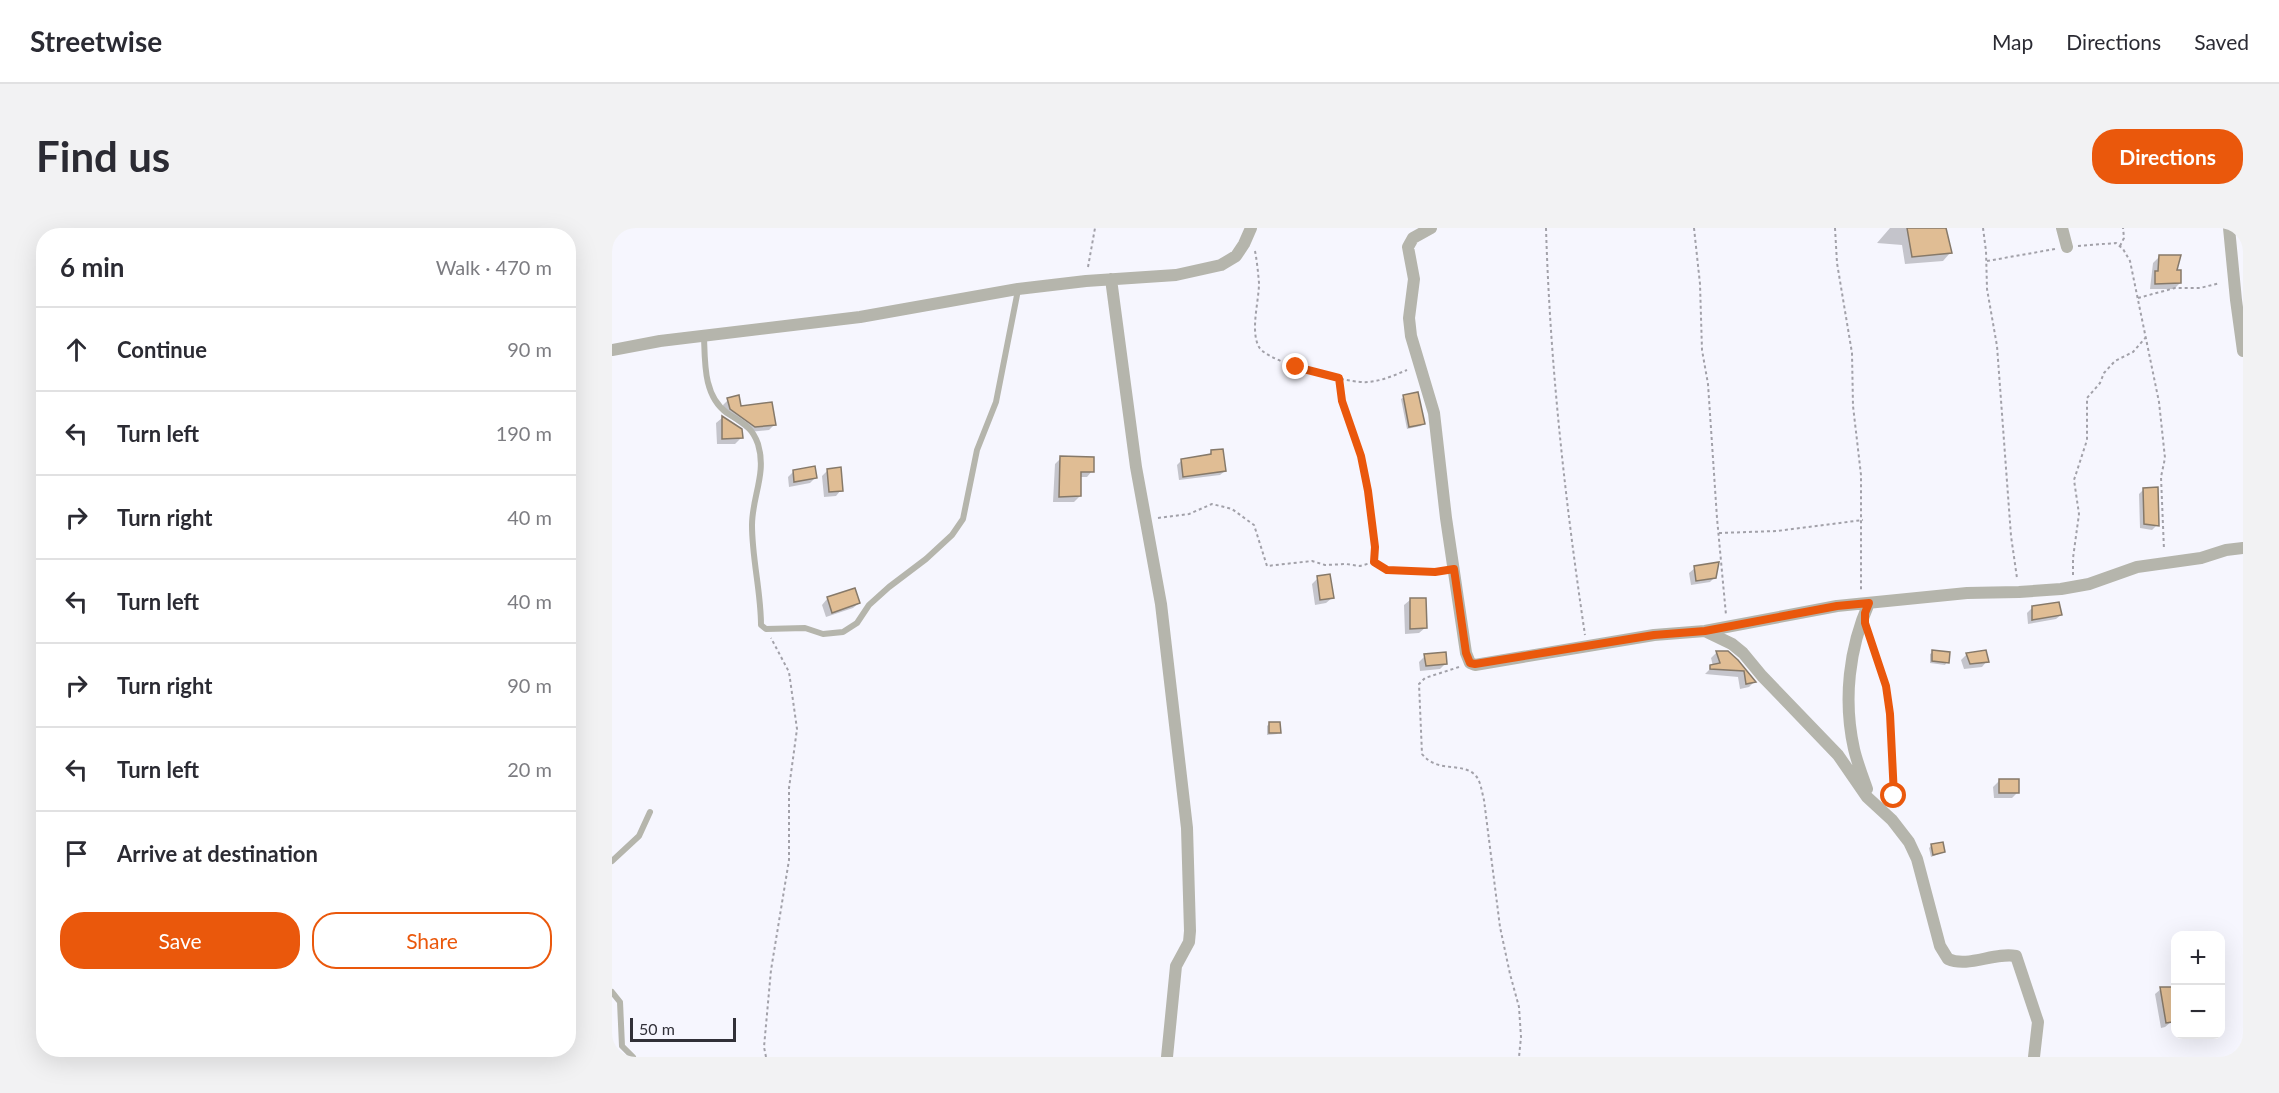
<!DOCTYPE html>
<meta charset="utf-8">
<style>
:root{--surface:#fff;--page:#f2f2f3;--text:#2b2b33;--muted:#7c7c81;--line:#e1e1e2;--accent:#ea580c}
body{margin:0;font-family:Lato,sans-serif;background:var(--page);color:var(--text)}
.controls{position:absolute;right:18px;bottom:18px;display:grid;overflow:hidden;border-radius:12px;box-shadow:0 6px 24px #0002}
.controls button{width:54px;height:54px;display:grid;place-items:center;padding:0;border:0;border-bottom:2px solid var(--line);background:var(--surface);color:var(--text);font:30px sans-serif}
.scale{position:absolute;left:18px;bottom:15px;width:106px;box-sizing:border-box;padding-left:6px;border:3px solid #313038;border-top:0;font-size:16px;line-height:21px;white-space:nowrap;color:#313038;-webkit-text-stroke:4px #f6f6fe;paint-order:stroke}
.stop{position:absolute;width:18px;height:18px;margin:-14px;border:4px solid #ea580c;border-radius:50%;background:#fff}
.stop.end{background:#ea580c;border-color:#fff;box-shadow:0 2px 6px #0008}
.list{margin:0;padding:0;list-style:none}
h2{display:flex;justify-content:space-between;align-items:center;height:78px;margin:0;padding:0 24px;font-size:26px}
h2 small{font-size:20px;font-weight:400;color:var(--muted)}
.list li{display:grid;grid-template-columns:39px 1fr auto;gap:18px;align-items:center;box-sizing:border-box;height:84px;padding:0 24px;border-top:2px solid var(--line)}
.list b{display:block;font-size:22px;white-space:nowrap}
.list em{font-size:20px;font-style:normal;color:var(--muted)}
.actions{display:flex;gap:12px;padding:18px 24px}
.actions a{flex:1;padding:14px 0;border:2px solid var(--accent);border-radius:24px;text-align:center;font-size:21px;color:var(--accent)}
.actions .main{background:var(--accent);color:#fff}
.icon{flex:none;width:33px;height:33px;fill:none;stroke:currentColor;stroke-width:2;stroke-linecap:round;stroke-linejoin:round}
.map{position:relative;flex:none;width:1631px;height:829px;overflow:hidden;border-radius:24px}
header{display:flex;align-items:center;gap:36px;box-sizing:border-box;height:84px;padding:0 30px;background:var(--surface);border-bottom:2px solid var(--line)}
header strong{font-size:28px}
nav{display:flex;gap:33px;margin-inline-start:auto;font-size:21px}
.intro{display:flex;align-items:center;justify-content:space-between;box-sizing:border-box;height:144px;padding:0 36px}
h1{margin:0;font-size:42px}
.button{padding:15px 27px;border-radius:24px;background:var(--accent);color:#fff;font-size:21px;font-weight:700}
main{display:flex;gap:36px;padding:0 36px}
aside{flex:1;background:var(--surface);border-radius:24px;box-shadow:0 6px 24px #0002}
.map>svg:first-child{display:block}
.shadow{fill:#0003}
.building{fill:#e0bd94;stroke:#867969;stroke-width:1.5}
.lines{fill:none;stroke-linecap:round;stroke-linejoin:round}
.path{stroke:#a2a1a9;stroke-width:2;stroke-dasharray:3 3;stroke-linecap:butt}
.service{stroke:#b5b5ac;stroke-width:6}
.minor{stroke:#b5b5ac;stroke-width:12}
.route{stroke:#ea580c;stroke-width:8}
</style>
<header>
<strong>Streetwise</strong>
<nav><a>Map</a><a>Directions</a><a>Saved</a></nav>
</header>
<div class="intro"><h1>Find us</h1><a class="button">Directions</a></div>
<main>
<aside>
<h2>6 min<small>Walk · 470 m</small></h2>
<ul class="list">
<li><svg class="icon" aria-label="ahead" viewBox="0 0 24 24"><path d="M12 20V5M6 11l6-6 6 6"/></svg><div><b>Continue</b></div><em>90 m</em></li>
<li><svg class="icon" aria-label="left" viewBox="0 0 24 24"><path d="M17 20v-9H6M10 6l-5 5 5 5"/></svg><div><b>Turn left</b></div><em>190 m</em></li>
<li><svg class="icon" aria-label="right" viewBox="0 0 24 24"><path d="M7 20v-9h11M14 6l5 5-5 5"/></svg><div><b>Turn right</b></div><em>40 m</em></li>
<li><svg class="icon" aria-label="left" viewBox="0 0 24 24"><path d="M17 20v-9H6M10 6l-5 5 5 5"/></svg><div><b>Turn left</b></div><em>40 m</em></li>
<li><svg class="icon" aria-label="right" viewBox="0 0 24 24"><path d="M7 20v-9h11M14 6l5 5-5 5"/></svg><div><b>Turn right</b></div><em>90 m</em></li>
<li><svg class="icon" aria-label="left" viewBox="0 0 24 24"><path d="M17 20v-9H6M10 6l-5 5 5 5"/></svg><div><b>Turn left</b></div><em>20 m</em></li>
<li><svg class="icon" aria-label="arrive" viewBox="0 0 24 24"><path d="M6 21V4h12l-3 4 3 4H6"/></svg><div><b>Arrive at destination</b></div></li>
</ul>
<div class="actions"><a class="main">Save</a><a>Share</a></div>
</aside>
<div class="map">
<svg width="1631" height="829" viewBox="0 0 1631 829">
<rect width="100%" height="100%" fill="#f6f6fe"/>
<path class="shadow" d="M 1278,0 L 1332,0 L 1338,25 L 1331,33 L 1293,36 L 1290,17 L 1265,15 Z
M 1547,29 L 1563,44 L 1568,55 L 1562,61 L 1538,61 L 1541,35 Z
M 792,169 L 811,195 L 809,198 L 795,201 L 789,171 Z
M 116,172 L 128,180 L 162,197 L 157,202 L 137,204 L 113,186 L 111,177 Z
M 110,190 L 129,202 L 129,210 L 123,216 L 105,216 L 104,195 Z
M 599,224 L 613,243 L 608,247 L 567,252 L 565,237 L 569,233 L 595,229 Z
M 449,230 L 480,243 L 475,249 L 467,249 L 468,268 L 462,274 L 441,274 L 443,236 Z
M 216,242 L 229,262 L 224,268 L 212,269 L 210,248 Z
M 181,244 L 204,249 L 198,255 L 177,259 L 176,249 Z
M 1532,261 L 1545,297 L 1540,302 L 1528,300 L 1527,266 Z
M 1083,340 L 1103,349 L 1098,354 L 1079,357 L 1077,345 Z
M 706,350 L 720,370 L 714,375 L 703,377 L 700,356 Z
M 242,362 L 247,375 L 241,380 L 214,389 L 210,377 L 215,371 Z
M 798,372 L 813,400 L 807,405 L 793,406 L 792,377 Z
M 1446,376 L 1449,387 L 1444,391 L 1416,396 L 1415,385 L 1419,381 Z
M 1105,424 L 1115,424 L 1142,454 L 1137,459 L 1128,461 L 1126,449 L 1093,446 L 1101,438 L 1099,430 Z
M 1321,424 L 1335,434 L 1333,437 L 1318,435 L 1318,426 Z
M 1355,426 L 1375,433 L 1370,439 L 1352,441 L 1349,432 Z
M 813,428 L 834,435 L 828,441 L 808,443 L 807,434 Z
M 657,496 L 667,504 L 665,506 L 655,507 L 655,498 Z
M 1387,553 L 1406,564 L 1400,570 L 1382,570 L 1381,559 Z
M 1320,617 L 1332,624 L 1319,629 L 1317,620 Z
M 1549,761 L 1559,794 L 1553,799 L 1549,800 L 1543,766 Z"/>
<path class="building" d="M 1295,0 L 1334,0 L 1340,25 L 1300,29 Z
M 1547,27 L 1569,27 L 1565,42 L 1569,42 L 1569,55 L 1543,56 L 1543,43 L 1546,43 Z
M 806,164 L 813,196 L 797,199 L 791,167 Z
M 127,167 L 129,178 L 160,174 L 164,197 L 143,199 L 118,181 L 115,170 Z
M 110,188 L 130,201 L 131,210 L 110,211 Z
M 611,221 L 614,243 L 571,249 L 569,231 L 599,226 L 599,222 Z
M 448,228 L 482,229 L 482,244 L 469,244 L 469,268 L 447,269 Z
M 203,238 L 205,250 L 182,254 L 181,242 Z
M 229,239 L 231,263 L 217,264 L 215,241 Z
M 1546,259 L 1547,298 L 1532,296 L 1531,260 Z
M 1107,334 L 1104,350 L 1084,353 L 1082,338 Z
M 718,346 L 722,370 L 708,372 L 705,348 Z
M 243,360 L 248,375 L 220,385 L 215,369 Z
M 798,370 L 814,370 L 815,400 L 798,401 Z
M 1447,374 L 1450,387 L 1420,392 L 1420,378 Z
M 1320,422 L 1338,424 L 1337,435 L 1320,433 Z
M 1374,422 L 1377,434 L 1358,436 L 1354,425 Z
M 1104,423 L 1116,423 L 1126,432 L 1144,454 L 1134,456 L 1132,443 L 1098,441 L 1098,437 L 1108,435 Z
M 834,424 L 835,436 L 814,438 L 812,426 Z
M 657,494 L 668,494 L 669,505 L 657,505 Z
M 1387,551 L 1407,551 L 1407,565 L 1387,565 Z
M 1331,614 L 1333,624 L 1321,627 L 1319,616 Z
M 1548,759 L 1560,759 L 1560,794 L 1554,795 Z"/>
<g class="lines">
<path class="path" d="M 934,0 C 938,136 953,272 973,407
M 1082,0 L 1088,56 L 1090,122 L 1096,156 L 1105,290 L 1114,387
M 1223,0 L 1225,35 L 1240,125 L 1241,178 L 1249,247 L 1249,363
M 1371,0 L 1374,23 L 1375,61 L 1385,118 L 1399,308 L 1405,350
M 1466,18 L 1504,15 L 1511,21 L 1518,33 L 1547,174 L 1553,230 L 1549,249 L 1552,322
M 1508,18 L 1512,10 L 1511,0
M 643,23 C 645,33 646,44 647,55 C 647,73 638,103 647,119 C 656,135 738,156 756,154 C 770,153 783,147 795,142
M 1375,33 L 1443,21
M 476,39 L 483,0
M 1526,70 L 1563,60 L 1588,60 L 1608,55
M 727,150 L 730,173 L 749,228 L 757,263 L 763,319 L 762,334
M 546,290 L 577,286 L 600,276 L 620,281 L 642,297 L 655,338 L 700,333 L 713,337 L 734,336 L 748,338 L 762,334 L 775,342 L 830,343
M 1107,305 L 1165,303 L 1251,292
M 1461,347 L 1461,330 L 1467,286 L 1462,252 L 1475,212 L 1475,170 L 1488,155 L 1492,145 L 1503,133 L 1521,124 L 1534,109
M 1258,415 C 1269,438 1276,461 1278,486 C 1281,517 1275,550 1287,579
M 847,439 L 813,450 L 807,456 L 810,526 C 826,546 851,533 864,548 C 869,554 870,565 872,572 L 888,699 L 898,746 L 907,779 L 909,809 L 907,829
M 154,829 L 152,819 L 159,742 L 177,632 L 177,560 L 185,501 L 177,444 L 159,410"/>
<path class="service" d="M 92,108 C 93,133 91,168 115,185 C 129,194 140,198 146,216 C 155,245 140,269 140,297 C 140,331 149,364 149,397 L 154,401 L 193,400 L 211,406 L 231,404 L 245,395 L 257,377 L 277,359 L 314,331 L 340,307 L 351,291 L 365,222 L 384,174 L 406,62
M 0,633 L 27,608 L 38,584
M 0,764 L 8,774 L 10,818 L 21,829"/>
<path class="minor" d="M 819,0 L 801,10 L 796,19 L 802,51 L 797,90 L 799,108 L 822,185 L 834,290 L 854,425 L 858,435 L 863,437 L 1042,407 L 1093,403 L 1225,378 L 1355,365 L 1407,364 L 1449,361 L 1477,356 L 1525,339 L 1589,330 L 1614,322 L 1631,320
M 1450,0 L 1455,19
M 1617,0 L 1624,72 L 1631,123
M 499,51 L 524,239 L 549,376 L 575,600 L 578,703 L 577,714 L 564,738 L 555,829
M 0,122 L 48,113 L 248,89 L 406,61 L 474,53 L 564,47 L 609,37 L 624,28 L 632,16 L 639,0
M 1093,403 L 1120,416 L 1131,425 L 1150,448 L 1226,527 L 1255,569 L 1280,592 L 1297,614 L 1305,631 L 1328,718 L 1336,731 C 1356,740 1382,724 1404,728 L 1426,794 L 1422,829
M 1255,561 C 1250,547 1245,534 1242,521 C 1231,472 1237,420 1257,375"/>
</g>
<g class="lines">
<path class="route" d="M 684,139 L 727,150 L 730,173 L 749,228 L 756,263 L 763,319 L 762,334 L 775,342 L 823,344 L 842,341 L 854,425 L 858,435 L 863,436 L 1042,407 L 1093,403 L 1225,378 L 1257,375 L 1253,385 L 1253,395 L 1274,458 L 1278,486 L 1282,568"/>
</g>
</svg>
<div class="controls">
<button>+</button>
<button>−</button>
</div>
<div class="scale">50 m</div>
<div class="stop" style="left:1282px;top:568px"></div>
<div class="stop end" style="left:684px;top:139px"></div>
</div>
</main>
